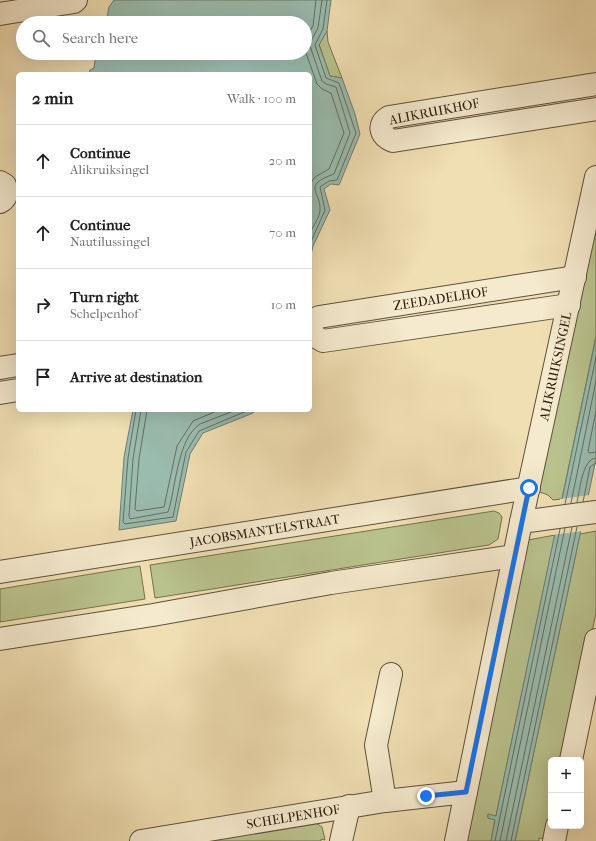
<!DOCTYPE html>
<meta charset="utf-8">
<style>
:root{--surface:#fff;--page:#f6f6f6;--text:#202124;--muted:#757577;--line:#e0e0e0}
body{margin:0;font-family:"IM FELL French Canon",serif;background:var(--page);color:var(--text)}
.controls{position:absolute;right:12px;bottom:12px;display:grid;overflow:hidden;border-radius:6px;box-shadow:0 4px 16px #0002}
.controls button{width:36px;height:36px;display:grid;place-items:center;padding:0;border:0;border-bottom:1px solid var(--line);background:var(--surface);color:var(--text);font:20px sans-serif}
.stop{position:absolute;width:12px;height:12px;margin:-9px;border:3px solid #1a73e8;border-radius:50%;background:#fff}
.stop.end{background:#1a73e8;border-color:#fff;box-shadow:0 1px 4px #0008}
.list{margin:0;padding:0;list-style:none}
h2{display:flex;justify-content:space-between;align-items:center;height:52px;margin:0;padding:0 16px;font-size:17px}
h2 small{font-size:13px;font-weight:400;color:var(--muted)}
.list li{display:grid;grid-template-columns:26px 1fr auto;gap:12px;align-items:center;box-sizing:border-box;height:72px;padding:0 16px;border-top:1px solid var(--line)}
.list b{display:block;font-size:15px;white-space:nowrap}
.list p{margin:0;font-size:13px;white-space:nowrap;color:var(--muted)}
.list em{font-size:13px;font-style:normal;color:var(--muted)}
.icon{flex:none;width:22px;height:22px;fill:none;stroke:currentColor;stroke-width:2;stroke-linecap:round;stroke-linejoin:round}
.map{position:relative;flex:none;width:596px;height:841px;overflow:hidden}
.search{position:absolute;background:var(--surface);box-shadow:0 4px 16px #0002;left:16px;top:16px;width:296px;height:44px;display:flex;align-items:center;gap:10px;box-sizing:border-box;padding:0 14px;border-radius:22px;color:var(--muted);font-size:15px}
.panel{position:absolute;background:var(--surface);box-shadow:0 4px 16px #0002;left:16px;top:72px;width:296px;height:340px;border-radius:6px}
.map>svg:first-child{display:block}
.green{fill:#b9c28d;stroke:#737250}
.water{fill:#9abcaf;stroke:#6e7e71}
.pier{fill:#f0dfb3}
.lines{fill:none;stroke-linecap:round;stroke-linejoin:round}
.shore{stroke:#646e62;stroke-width:1}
.minor-casing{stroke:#5e503c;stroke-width:24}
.minor{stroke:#f5eace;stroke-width:22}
.route{stroke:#1a73e8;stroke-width:5}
.labels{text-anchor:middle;stroke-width:3;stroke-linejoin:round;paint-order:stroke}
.street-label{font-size:13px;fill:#2d2114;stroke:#f5eace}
</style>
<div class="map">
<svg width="596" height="841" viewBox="0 0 596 841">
<rect width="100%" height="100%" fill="#f0dfb3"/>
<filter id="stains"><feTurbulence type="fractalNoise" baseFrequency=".005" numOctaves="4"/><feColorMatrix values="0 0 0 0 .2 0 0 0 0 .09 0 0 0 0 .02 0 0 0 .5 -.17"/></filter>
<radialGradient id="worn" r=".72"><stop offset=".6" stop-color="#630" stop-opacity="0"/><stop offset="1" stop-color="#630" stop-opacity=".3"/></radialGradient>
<path class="green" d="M 327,31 L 328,42 L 342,78 L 330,76 L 319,44 Z
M 596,214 L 596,336 L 562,499 L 553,500 L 548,495 L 537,491 Z
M 494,511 L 499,513 L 502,517 L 498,539 L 489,545 L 155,598 L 150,565 Z
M 596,531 L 596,613 L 565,760 L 551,760 L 551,823 L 548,839 L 539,838 L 539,841 L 515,841 L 580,534 Z
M 555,535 L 496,816 L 488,815 L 488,818 L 495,819 L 491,841 L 462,841 L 528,540 Z
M 140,566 L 145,599 L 0,622 L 0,589 Z
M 313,821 L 322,827 L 325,840 L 321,839 L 321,841 L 192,841 Z"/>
<path class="water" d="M 114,0 L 331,0 L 327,31 L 319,45 L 330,76 L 342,78 L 355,114 L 360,134 L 339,185 L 331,184 L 324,189 L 330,210 L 313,246 L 310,259 L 310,74 L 89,74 L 90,70 L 94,68 L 96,53 L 305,53 L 305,23 L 106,23 L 109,7 Z
M 596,337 L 596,459 L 515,841 L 491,841 L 495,820 L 488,818 L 488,814 L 496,816 Z
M 133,410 L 254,410 L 253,413 L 203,433 L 190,454 L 176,521 L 119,530 L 124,457 Z"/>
<path class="pier" d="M 590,495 L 583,531 L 553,535 L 560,499 Z"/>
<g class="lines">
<path class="shore" d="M 305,39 L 313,26 L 316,0
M 305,50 L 317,84 L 322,89 L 331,93 L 344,133 L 329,169 L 315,177 L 310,184
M 310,233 C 313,226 320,217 320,210 C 321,191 301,186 334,174 L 350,133 L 336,87 L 326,84 L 322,81 L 310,46 L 311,41 L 318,28 L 322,0
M 310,244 L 325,210 L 320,187 L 329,181 L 337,180 L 356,133 L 339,83 L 326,78 L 315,45 L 323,29 L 327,0
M 136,410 L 128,458 L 123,522 L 125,524 L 173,517 L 186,452 L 199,431 L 249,410
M 141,410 L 133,459 L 129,516 L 130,519 L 168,512 C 176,488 177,439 200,424 L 236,410
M 147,410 L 139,459 L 135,509 L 137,511 L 164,507 L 177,446 L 193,421 L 219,410
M 596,411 L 588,451 L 589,453 L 596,452
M 577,502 C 580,490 582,459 596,458
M 583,502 L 590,467 L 596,463
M 571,503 L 596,381
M 565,504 L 596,357
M 495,841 L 560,529
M 500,841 L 565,528
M 506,841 L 572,527
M 511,841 L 577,527"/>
<defs>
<g id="minor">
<path d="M 0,14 L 74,2 L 76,0"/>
<path d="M 596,84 L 389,117 C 377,124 380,136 393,141 L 596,109"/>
<path d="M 0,182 L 5,185 C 8,192 7,198 0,202"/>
<path id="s1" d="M 310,326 L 313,321 L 319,317 L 575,277"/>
<path d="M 310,331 L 311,334 L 323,341 L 569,305"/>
<path d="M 0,368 L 18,365"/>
<path d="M 0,393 L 18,390"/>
<path d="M 521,522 L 596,512"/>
<path id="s2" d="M 0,572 L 529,488"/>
<path d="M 0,639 L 153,615 L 331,583 L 514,556"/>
<path d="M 571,760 L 596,640"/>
<path d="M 385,801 L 376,745 L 391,674"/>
<path id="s3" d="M 141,841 L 385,801 L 466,792"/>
<path d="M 341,841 L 349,806"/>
<path id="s4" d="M 456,841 L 521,522 L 596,177"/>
<path d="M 554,841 L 557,826"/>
</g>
</defs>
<use href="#minor" class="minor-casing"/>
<use href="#minor" class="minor"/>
</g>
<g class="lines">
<path class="route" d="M 426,796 L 466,792 L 529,488"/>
</g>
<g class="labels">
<g class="street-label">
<text transform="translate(434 111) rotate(-11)" y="5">ALIKRUIKHOF</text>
<text dy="5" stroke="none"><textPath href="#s1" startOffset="136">ZEEDADELHOF</textPath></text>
<text dy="5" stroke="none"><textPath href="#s4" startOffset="485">ALIKRUIKSINGEL</textPath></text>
<text dy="5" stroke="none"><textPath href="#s2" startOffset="268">JACOBSMANTELSTRAAT</textPath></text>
<text dy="5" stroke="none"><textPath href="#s3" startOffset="154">SCHELPENHOF</textPath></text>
</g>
</g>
<rect width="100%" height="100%" filter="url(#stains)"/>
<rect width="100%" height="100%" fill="url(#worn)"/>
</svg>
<div class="controls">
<button>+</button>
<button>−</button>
</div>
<div class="stop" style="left:529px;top:488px"></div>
<div class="stop end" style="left:426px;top:796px"></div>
<div class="search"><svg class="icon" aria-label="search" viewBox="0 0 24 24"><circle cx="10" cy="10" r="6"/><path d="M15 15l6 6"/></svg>Search here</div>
<section class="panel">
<h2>2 min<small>Walk · 100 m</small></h2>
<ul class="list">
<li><svg class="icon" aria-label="ahead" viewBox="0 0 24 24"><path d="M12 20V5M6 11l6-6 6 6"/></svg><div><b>Continue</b><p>Alikruiksingel</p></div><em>20 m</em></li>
<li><svg class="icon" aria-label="ahead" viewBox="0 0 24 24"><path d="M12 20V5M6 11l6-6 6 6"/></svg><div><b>Continue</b><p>Nautilussingel</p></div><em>70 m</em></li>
<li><svg class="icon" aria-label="right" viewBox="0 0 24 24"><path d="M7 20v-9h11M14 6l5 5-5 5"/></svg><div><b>Turn right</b><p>Schelpenhof</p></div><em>10 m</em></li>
<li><svg class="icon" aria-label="arrive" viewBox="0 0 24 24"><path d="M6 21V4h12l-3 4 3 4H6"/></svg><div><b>Arrive at destination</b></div></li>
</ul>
</section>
</div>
